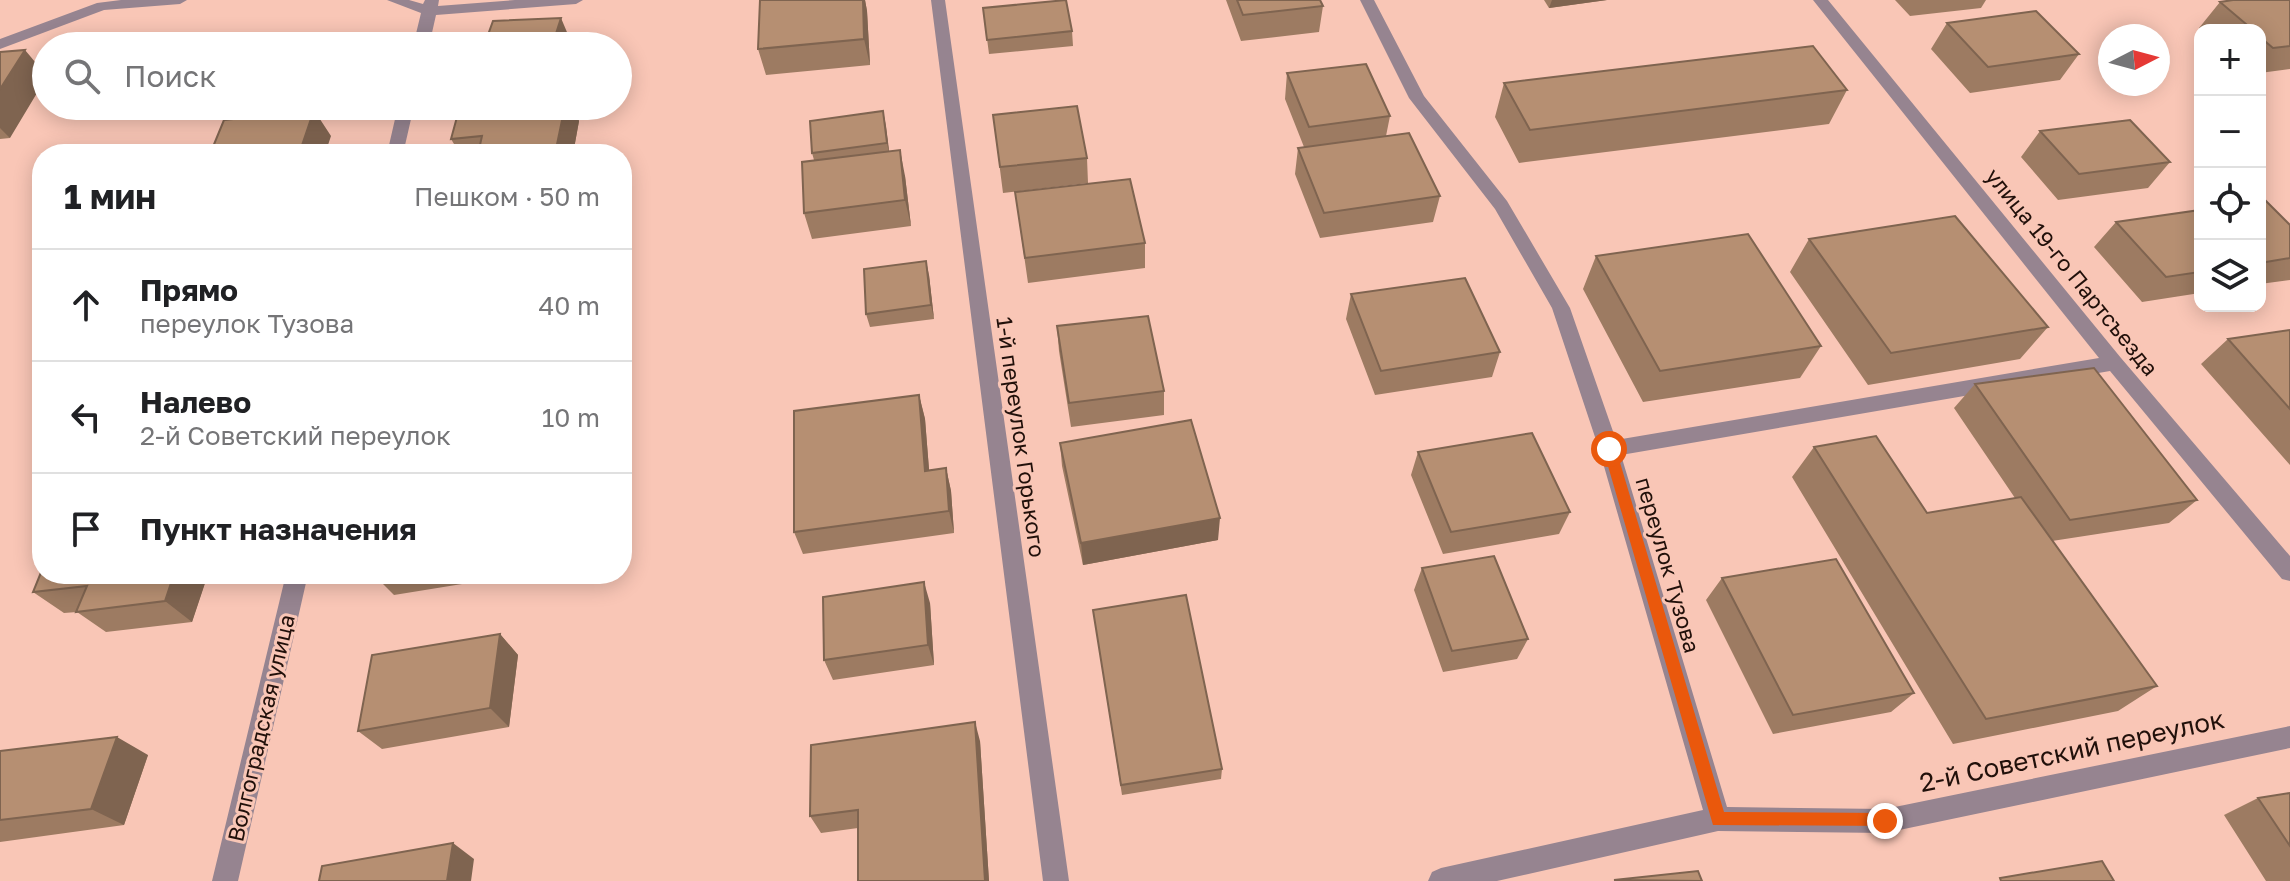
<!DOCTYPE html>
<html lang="ru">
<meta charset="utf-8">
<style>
:root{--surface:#fff;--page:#f2f2f2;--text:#202124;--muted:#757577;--line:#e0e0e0}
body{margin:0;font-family:"Golos Text",sans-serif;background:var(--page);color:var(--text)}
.controls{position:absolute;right:24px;top:24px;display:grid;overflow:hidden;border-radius:16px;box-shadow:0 4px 20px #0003}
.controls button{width:72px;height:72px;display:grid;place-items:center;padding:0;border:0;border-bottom:2px solid var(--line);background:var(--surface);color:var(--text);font:40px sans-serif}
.compass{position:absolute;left:2098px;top:24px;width:72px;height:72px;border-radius:50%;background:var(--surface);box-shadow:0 4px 20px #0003;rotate:84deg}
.stop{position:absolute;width:24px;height:24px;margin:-18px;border:6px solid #ea580c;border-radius:50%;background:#fff}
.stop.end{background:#ea580c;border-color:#fff;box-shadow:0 2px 8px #0008}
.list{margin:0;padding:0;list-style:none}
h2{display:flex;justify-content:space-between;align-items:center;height:104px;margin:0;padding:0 32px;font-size:34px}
h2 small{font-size:26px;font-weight:400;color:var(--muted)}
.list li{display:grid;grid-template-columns:52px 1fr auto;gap:24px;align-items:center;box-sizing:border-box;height:112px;padding:0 32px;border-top:2px solid var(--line)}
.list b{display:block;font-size:30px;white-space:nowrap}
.list p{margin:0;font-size:26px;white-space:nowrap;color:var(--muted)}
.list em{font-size:26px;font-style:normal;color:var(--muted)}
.icon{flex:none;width:44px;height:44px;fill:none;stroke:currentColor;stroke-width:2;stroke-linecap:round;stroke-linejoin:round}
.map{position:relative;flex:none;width:2290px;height:881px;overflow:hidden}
.search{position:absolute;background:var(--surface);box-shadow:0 4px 20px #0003;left:32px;top:32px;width:600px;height:88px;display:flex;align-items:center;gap:20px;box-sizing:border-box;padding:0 28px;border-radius:44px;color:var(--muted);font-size:30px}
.panel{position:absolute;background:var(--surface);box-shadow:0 4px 20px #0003;left:32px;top:144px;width:600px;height:440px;border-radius:32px}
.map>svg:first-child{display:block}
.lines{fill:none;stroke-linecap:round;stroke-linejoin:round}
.minor{fill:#968490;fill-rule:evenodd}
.wall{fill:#9d7b62}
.shaded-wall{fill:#7f6450}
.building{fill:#b68f72;stroke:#7f6450;stroke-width:2}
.route{fill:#ea580c}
.labels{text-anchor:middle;stroke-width:6;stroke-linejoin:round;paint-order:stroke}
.street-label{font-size:22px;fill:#21100a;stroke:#f9c6b6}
.near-street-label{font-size:26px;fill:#21100a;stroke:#f9c6b6}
</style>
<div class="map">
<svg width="2290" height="881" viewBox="0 0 2290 881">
<rect width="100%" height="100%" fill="#f9c6b6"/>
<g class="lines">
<path class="minor" d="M 121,0 L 187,0 L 180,4 L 104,10 L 0,49 L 0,39 L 97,3 Z
M 387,0 L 409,0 L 423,4 L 425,0 L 439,0 L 438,6 L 515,0 L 583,0 L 576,4 L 436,15 L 429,46 L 413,46 L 421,13 Z
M 931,0 L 945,0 L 1069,881 L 1043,881 Z
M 1360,0 L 1374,0 L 1424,96 L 1507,201 L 1570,308 L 1616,440 L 2099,358 L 1813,0 L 1828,0 L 2121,358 L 2290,556 L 2290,581 L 2282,579 L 2110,371 L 1621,455 L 1727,807 L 1885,809 L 2290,726 L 2290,748 L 1885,833 L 1718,831 L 1497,881 L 1428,881 L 1432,872 L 1441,868 L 1703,810 L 1599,449 L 1552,308 L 1495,209 L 1409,98 Z
M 398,106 L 414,106 L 403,154 L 387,154 Z
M 286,574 L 308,574 L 238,881 L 212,881 Z"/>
</g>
<path class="wall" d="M 760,0 L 865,0 L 867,11 L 870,65 L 766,75 L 758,49 Z
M 1226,0 L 1320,0 L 1323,6 L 1319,32 L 1241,41 Z
M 1544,0 L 1607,0 L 1549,8 Z
M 1895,0 L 1986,0 L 1981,8 L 1910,16 Z
M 2290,0 L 2290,69 L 2260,73 L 2260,30 L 2202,30 L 2199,28 L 2220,2 Z
M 983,8 L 1072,31 L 1073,46 L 989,54 Z
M 1947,23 L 2079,54 L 2060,80 L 1970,93 L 1931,49 Z
M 0,52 L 10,138 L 0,139 Z
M 1287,73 L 1390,116 L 1386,136 L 1440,196 L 1433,222 L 1320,238 L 1295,174 L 1298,148 L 1304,147 L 1285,99 Z
M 1504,83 L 1847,90 L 1829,124 L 1519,163 L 1495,117 Z
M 460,106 L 572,106 L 579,121 L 573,154 L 460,154 L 451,139 Z
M 883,111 L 889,151 L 905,176 L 911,226 L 812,239 L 804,213 L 814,160 L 812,153 Z
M 993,115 L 1087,158 L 1088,183 L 1003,193 Z
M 2040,131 L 2170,162 L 2148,188 L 2058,200 L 2021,157 Z
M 1015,192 L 1145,243 L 1145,268 L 1028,283 Z
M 2260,201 L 2290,225 L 2290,280 L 2260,284 Z
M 2200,210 L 2200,293 L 2142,302 L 2094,247 L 2116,222 Z
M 1809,239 L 2048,327 L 2020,359 L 1868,385 L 1790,272 Z
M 1596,256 L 1821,346 L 1800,378 L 1643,402 L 1583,289 Z
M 929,275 L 934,319 L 870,327 L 866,314 Z
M 1351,294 L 1500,352 L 1492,377 L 1375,395 L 1346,319 Z
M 1057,326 L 1164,391 L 1164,415 L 1071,427 L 1059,351 Z
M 2290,330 L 2290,465 L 2201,364 L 2228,339 Z
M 1975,384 L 2197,500 L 2169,523 L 2052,541 L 2157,686 L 2118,711 L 1953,744 L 1792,477 L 1814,447 L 1927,513 L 2015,498 L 1954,408 Z
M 919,395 L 925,419 L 929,470 L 946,468 L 951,491 L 954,533 L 803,554 L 794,532 Z
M 1060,443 L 1218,540 L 1083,565 L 1062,466 Z
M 1418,452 L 1570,512 L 1559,534 L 1443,554 L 1411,475 Z
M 1422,568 L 1528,639 L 1517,659 L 1443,672 L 1414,590 Z
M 42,570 L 208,574 L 192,622 L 106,632 L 77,612 L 64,613 L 33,592 Z
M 373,574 L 494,574 L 493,579 L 394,595 Z
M 1722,578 L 1914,693 L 1891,712 L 1773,734 L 1706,600 Z
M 930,603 L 934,665 L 833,680 L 824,660 Z
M 1093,610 L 1222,769 L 1221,779 L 1122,795 Z
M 500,634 L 518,655 L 509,727 L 382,749 L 358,731 Z
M 980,741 L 989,881 L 858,881 L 858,828 L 821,833 L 810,816 Z
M 0,751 L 148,755 L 124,825 L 0,842 Z
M 2290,793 L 2290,881 L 2266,881 L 2224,815 L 2258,798 Z"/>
<path class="shaded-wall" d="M 863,0 L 865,0 L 867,11 L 870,65 L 864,39 Z
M 1552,0 L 1607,0 L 1549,8 Z
M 561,18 L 572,44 L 572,46 L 552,46 Z
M 25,50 L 46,75 L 46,78 L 10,138 L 0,128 L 0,89 Z
M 565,106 L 572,106 L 579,121 L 573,154 L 555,154 Z
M 314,110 L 331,136 L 325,154 L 299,154 Z
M 883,111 L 886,126 L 890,158 L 887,143 Z
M 900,150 L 905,176 L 911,226 L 905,200 Z
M 926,261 L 929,275 L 934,319 L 931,305 Z
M 919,395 L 925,419 L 931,494 L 925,471 Z
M 946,468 L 951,491 L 954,533 L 949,511 Z
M 1220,518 L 1218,540 L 1083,565 L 1081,543 Z
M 174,574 L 208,574 L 192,622 L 165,601 Z
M 924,582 L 930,603 L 934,665 L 928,645 Z
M 500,634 L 518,655 L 509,727 L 490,708 Z
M 975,722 L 980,741 L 989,881 L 985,881 Z
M 117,737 L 148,755 L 124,825 L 91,809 Z
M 453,843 L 474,859 L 471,881 L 447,881 Z"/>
<path class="building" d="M 760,0 L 863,0 L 864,39 L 758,49 Z
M 1066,0 L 1072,31 L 987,40 L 983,8 Z
M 1237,0 L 1320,0 L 1323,6 L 1243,15 Z
M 2233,0 L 2290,0 L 2290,46 L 2273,48 L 2260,37 L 2260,30 L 2253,30 L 2220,2 Z
M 2036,11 L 2079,54 L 1988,67 L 1947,23 Z
M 561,18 L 552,46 L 484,46 L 493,21 Z
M 1813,46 L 1847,90 L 1530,130 L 1504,83 Z
M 25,50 L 0,89 L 0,52 Z
M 1366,64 L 1390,116 L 1309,127 L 1287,73 Z
M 460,106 L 565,106 L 555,154 L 478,154 L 482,136 L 451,139 Z
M 1077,106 L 1087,158 L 1000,167 L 993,115 Z
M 314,110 L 299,154 L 210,154 L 224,120 Z
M 883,111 L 887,143 L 812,153 L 810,121 Z
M 2130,120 L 2170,162 L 2079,174 L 2040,131 Z
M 1409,133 L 1440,196 L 1324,213 L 1298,148 Z
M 900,150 L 905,200 L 804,213 L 802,162 Z
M 1130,179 L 1145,243 L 1025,258 L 1015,192 Z
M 2265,200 L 2290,225 L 2290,258 L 2260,263 L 2260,201 Z
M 2200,210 L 2200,272 L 2166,277 L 2116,222 Z
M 1955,216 L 2048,327 L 1891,353 L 1809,239 Z
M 1748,234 L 1821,346 L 1660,371 L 1596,256 Z
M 926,261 L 931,305 L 866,314 L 864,269 Z
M 1465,278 L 1500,352 L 1381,371 L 1351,294 Z
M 1148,316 L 1164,391 L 1069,403 L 1057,326 Z
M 2290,330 L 2290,409 L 2228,339 Z
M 2094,368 L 2197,500 L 2070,520 L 1975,384 Z
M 919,395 L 925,471 L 946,468 L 949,511 L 794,532 L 794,411 Z
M 1191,420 L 1220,518 L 1081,543 L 1060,443 Z
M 1532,433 L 1570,512 L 1451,532 L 1418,452 Z
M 1876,436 L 1927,513 L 2021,497 L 2157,686 L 1986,719 L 1814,447 Z
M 1494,556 L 1528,639 L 1452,651 L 1422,568 Z
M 1836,559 L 1914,693 L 1793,715 L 1722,578 Z
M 42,570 L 42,574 L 174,574 L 165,601 L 76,612 L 87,586 L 33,592 Z
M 924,582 L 928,645 L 824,660 L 823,597 Z
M 1186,595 L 1222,769 L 1121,785 L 1093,610 Z
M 500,634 L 490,708 L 358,731 L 372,655 Z
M 975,722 L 985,881 L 858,881 L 858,810 L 810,816 L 811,745 Z
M 117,737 L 91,809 L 0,820 L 0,751 Z
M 2290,793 L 2290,846 L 2258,798 Z
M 453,843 L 447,881 L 319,881 L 322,866 Z
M 2102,861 L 2114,881 L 2001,881 L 2000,878 Z
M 1698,871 L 1702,881 L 1614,880 Z"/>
<path class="route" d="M 1609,443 L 1616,449 L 1724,812 L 1885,813 L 1893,821 L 1891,826 L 1713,825 L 1603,449 Z"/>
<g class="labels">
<g class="street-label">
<text transform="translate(2072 272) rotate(51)" y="8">улица 19-го Партсъезда</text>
<text transform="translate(1021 437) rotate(82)" y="8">1-й переулок Горького</text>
<text transform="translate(1668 565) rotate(74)" y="8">переулок Тузова</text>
<text transform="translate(261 728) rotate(-77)" y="8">Волгоградская улица</text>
</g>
<g class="near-street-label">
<text transform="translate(2072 751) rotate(-12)" y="9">2-й Советский переулок</text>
</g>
</g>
</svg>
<div class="controls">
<button>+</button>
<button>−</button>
<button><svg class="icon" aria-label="locate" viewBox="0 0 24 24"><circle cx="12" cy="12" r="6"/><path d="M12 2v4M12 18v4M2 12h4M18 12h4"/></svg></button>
<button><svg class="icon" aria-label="layers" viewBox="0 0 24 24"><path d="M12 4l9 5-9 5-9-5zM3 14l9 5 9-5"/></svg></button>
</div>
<svg class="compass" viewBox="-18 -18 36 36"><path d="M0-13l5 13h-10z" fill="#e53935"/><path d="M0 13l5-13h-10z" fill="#757577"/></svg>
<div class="stop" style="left:1609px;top:449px"></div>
<div class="stop end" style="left:1885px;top:821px"></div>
<div class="search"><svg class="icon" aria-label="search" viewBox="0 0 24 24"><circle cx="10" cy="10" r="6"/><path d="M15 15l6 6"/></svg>Поиск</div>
<section class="panel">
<h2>1 мин<small>Пешком · 50 m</small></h2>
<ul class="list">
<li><svg class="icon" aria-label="ahead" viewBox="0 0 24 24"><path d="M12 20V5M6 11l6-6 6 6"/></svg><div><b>Прямо</b><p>переулок Тузова</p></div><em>40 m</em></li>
<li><svg class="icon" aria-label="left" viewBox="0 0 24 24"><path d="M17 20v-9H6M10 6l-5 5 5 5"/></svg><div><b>Налево</b><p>2-й Советский переулок</p></div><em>10 m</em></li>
<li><svg class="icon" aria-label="arrive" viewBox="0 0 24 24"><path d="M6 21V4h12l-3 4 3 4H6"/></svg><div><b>Пункт назначения</b></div></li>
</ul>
</section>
</div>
